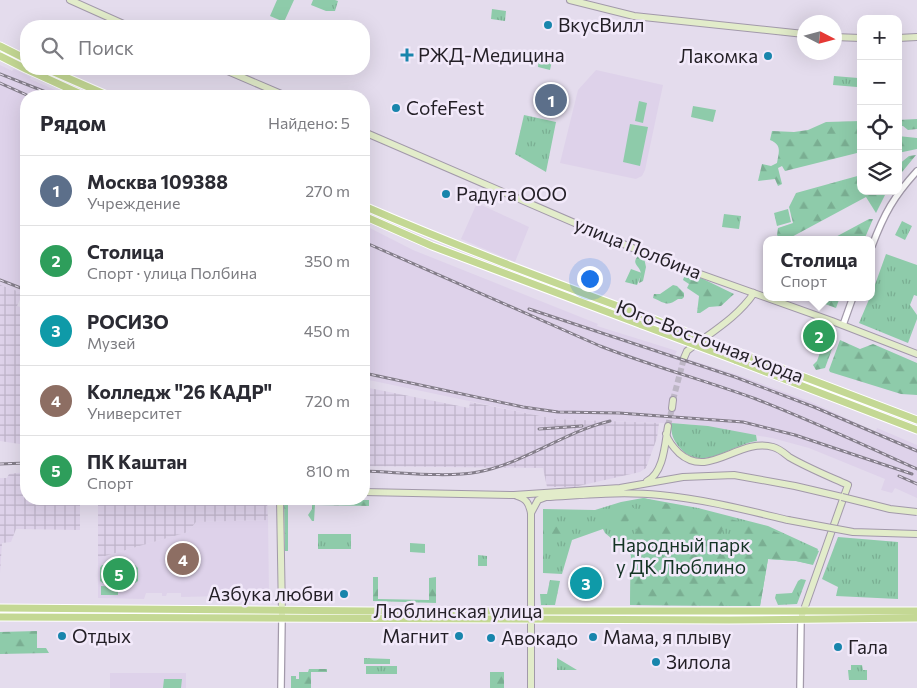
<!DOCTYPE html>
<html lang="ru">
<meta charset="utf-8">
<style>
:root{--surface:#fff;--page:#f7f7f7;--text:#2b2b33;--muted:#7c7c81;--line:#e1e1e2;--accent:#1a73e8}
body{margin:0;font-family:Commissioner,sans-serif;background:var(--page);color:var(--text)}
.controls{position:absolute;right:15px;top:15px;display:grid;overflow:hidden;border-radius:10px;box-shadow:0 5px 20px #0002}
.controls button{width:45px;height:45px;display:grid;place-items:center;padding:0;border:0;border-bottom:1px solid var(--line);background:var(--surface);color:var(--text);font:25px sans-serif}
.compass{position:absolute;left:797px;top:15px;width:45px;height:45px;border-radius:50%;background:var(--surface);box-shadow:0 5px 20px #0002;rotate:96deg}
.you{position:absolute;left:589px;top:278px;width:18px;height:18px;margin:-12px;border:4px solid #fff;border-radius:50%;background:#1a73e8;box-shadow:0 0 0 8px #1a73e833}
.badge{display:grid;place-items:center;width:32px;height:32px;border-radius:50%;background:var(--accent);color:#fff;font-size:16px;font-weight:700}
.pin{position:absolute;translate:-50% -50%;border:2px solid #fff;box-shadow:0 1px 5px #0006}
.popup{position:absolute;left:763px;top:236px;width:112px;height:65px;box-sizing:border-box;display:grid;place-content:center;border-radius:10px;background:var(--surface);filter:drop-shadow(0 1px 4px #0005);font-size:16px;white-space:nowrap;color:var(--muted)}
.popup b{font-size:19px;color:var(--text)}
.popup::after{content:'';position:absolute;left:50%;top:100%;margin-left:-10px;border:10px solid transparent;border-top-color:var(--surface)}
.list{margin:0;padding:0;list-style:none}
h2{display:flex;justify-content:space-between;align-items:center;height:65px;margin:0;padding:0 20px;font-size:21px}
h2 small{font-size:16px;font-weight:400;color:var(--muted)}
.list li{display:grid;grid-template-columns:32px 1fr auto;gap:15px;align-items:center;box-sizing:border-box;height:70px;padding:0 20px;border-top:1px solid var(--line)}
.list b{display:block;font-size:19px;white-space:nowrap}
.list p{margin:0;font-size:16px;white-space:nowrap;color:var(--muted)}
.list em{font-size:16px;font-style:normal;color:var(--muted)}
.icon{flex:none;width:28px;height:28px;fill:none;stroke:currentColor;stroke-width:2;stroke-linecap:round;stroke-linejoin:round}
.map{position:relative;flex:none;width:917px;height:688px;overflow:hidden}
.search{position:absolute;background:var(--surface);box-shadow:0 5px 20px #0002;left:20px;top:20px;width:350px;height:55px;display:flex;align-items:center;gap:12px;box-sizing:border-box;padding:0 18px;border-radius:20px;color:var(--muted);font-size:19px}
.panel{position:absolute;background:var(--surface);box-shadow:0 5px 20px #0002;left:20px;top:90px;width:350px;height:415px;border-radius:20px}
.map>svg:first-child{display:block}
.built{fill:#ded2ea}
.industrial{fill:url(#industrial-grid)}
.grass{fill:url(#grass-tufts)}
.forest{fill:url(#forest-firs);fill-rule:evenodd}
.pitch{fill:#8ecbaa}
.lines{fill:none;stroke-linecap:round;stroke-linejoin:round}
.secondary-tunnel{stroke:#bdb6c5;stroke-width:6;stroke-dasharray:6 3;stroke-linecap:butt}
.tertiary-casing{stroke:#a299aa;stroke-width:8}
.secondary-casing{stroke:#a299aa;stroke-width:8}
.primary-casing{stroke:#fff;stroke-width:9}
.tertiary{stroke:#fff;stroke-width:5.5}
.secondary{stroke:#e2ecca;stroke-width:6}
.primary{stroke:#c4d894;stroke-width:7}
.rail-casing{stroke:#847e8a;stroke-width:3}
.rail{stroke:#f2e9fa;stroke-width:1;stroke-dasharray:4;stroke-linecap:butt}
.secondary-bridge-casing{stroke:#a299aa;stroke-width:8;stroke-linecap:butt}
.primary-bridge-casing{stroke:#fff;stroke-width:9;stroke-linecap:butt}
.secondary-bridge{stroke:#e2ecca;stroke-width:6}
.primary-bridge{stroke:#c4d894;stroke-width:7}
.poi-dot{fill:#1885ac;stroke:#f2e9fa;stroke-width:2}
.labels{text-anchor:middle;stroke-width:5;stroke-linejoin:round;paint-order:stroke}
.poi-label{font-size:19px;fill:#231f26;stroke:#f2e9fa;text-anchor:start}
.street-label{font-size:19px;fill:#231f26;stroke:#f2e9fa}
.park-label{font-size:19px;fill:#143324;stroke:#f2e9fa}
</style>
<div class="map">
<svg width="917" height="688" viewBox="0 0 917 688">
<defs>
<pattern id="industrial-grid" width="8" height="8" patternUnits="userSpaceOnUse" patternTransform="scale(1.25)"><rect width="8" height="8" fill="#ded2ea"/><path d="M0 4h8M4 0v8" fill="none" stroke="#beb4c9"/></pattern>
<pattern id="grass-tufts" width="24" height="20" patternUnits="userSpaceOnUse" patternTransform="scale(1.25)"><rect width="24" height="20" fill="#8ecbaa"/><path d="M3 7l-1-3M5 7V3M7 7l1-3M15 17l-1-3M17 17v-4M19 17l1-3" fill="none" stroke="#7aae92"/></pattern>
<pattern id="forest-firs" width="22" height="20" patternUnits="userSpaceOnUse" patternTransform="scale(1.25)"><rect width="22" height="20" fill="#8ecbaa"/><path d="M5 1l3.5 6h-7zM16 11l3.5 6h-7z" fill="#7aae92"/></pattern>
</defs>
<rect width="100%" height="100%" fill="#e4dced"/>
<path class="built" d="M 0,65 L 12,71 L 14,69 L 31,77 L 30,79 L 69,96 L 26,96 L 26,294 L 0,285 Z
M 596,70 L 663,85 L 645,170 L 642,176 L 636,179 L 560,163 L 578,90 Z
M 477,203 L 529,227 L 515,262 L 461,239 Z
M 364,225 L 413,250 L 598,324 L 597,326 L 677,351 L 675,355 L 738,375 L 811,402 L 872,430 L 876,431 L 877,428 L 917,445 L 917,498 L 895,488 L 892,493 L 881,490 L 885,479 L 809,448 L 772,438 L 689,424 L 555,419 L 364,379 Z
M 268,520 L 269,595 L 181,597 L 181,593 L 167,593 L 166,596 L 162,596 L 162,593 L 146,593 L 144,599 L 98,598 L 98,558 L 188,532 L 196,522 Z
M 110,673 L 186,673 L 186,688 L 110,688 Z"/>
<path class="industrial" d="M 0,285 L 23,293 L 17,306 L 26,309 L 26,445 L 0,441 Z
M 364,387 L 469,408 L 470,402 L 555,419 L 659,423 L 657,438 L 646,468 L 640,472 L 574,487 L 547,487 L 543,468 L 364,466 Z
M 26,472 L 26,499 L 80,499 L 80,530 L 16,529 L 11,542 L 2,543 L 0,574 L 0,478 L 7,478 L 9,474 Z
M 98,499 L 267,499 L 268,520 L 196,522 L 188,532 L 98,558 Z"/>
<path class="grass" d="M 313,0 L 335,0 L 338,1 L 335,11 L 326,11 L 311,5 Z
M 492,9 L 506,11 L 505,21 L 491,19 Z
M 539,58 L 552,61 L 550,70 L 538,67 Z
M 834,76 L 858,78 L 857,87 L 833,85 Z
M 524,115 L 556,122 L 546,172 L 515,154 Z
M 788,209 L 791,222 L 777,226 L 774,213 Z
M 724,214 L 741,216 L 739,229 L 722,227 Z
M 902,221 L 912,226 L 905,240 L 895,235 Z
M 886,254 L 917,265 L 917,296 L 914,295 L 910,305 L 917,315 L 917,319 L 908,343 L 859,323 L 870,297 L 872,297 L 872,293 Z
M 631,269 L 642,273 L 637,285 L 625,282 Z
M 671,423 L 708,426 L 756,435 L 757,441 C 733,444 701,473 680,448 C 673,440 671,434 671,423 Z
M 643,498 L 698,508 L 768,526 L 818,549 L 811,564 L 796,561 L 768,559 L 760,606 L 630,605 L 631,555 L 605,533 L 603,529 L 572,540 L 562,574 L 543,573 L 543,509 L 595,510 L 621,502 Z
M 318,534 L 351,534 L 351,549 L 318,549 Z
M 838,537 L 898,542 L 898,599 L 836,596 L 838,587 L 822,579 Z
M 478,555 L 487,556 L 487,566 L 478,566 Z
M 801,579 L 806,580 L 797,604 L 778,605 L 775,598 L 776,594 L 792,593 L 798,581 Z
M 550,580 L 560,581 L 555,605 L 541,605 L 540,594 L 547,594 Z
M 364,658 L 390,659 L 390,664 L 364,664 Z
M 557,658 L 577,670 L 557,670 Z
M 851,665 L 862,665 L 863,670 L 867,670 L 867,680 L 849,680 L 848,670 L 851,670 Z
M 366,666 L 397,666 L 397,674 L 366,674 Z"/>
<path class="forest" d="M 917,119 L 917,129 L 908,130 L 903,126 L 898,126 L 898,120 Z
M 861,121 L 861,152 L 785,171 L 782,166 L 778,168 L 782,184 L 778,186 L 775,179 L 758,181 L 762,164 L 771,166 L 777,163 C 779,151 782,145 770,140 L 772,131 L 794,132 L 808,130 L 826,122 Z
M 898,136 L 917,138 L 917,149 L 898,153 Z
M 916,155 L 898,177 L 898,165 L 909,156 Z
M 861,175 L 861,191 L 887,191 L 876,213 L 866,197 L 786,240 L 781,240 L 777,235 L 778,228 L 793,223 L 789,207 L 796,193 Z
M 869,219 L 873,219 L 864,240 L 830,240 Z
M 638,256 L 644,258 L 646,267 L 643,281 L 639,283 L 641,273 C 639,265 631,264 638,256 Z
M 685,274 L 695,275 L 734,294 L 721,306 L 709,307 L 700,313 L 697,313 L 699,296 L 687,288 L 689,284 L 683,280 Z
M 673,285 L 677,286 L 684,293 L 684,297 L 682,299 L 678,299 C 667,307 665,303 653,298 L 654,294 L 660,294 Z
M 824,297 L 840,297 L 836,308 L 825,304 Z
M 827,333 L 833,335 L 835,341 L 825,368 L 816,370 L 813,365 L 817,361 Z
M 840,340 L 860,349 L 873,344 L 917,363 L 917,395 L 901,394 L 830,372 L 829,370 Z
M 643,498 L 767,528 L 819,551 L 813,565 L 796,561 L 768,559 L 760,606 L 630,605 L 631,558 L 630,542 L 637,529 L 638,520 L 630,519 L 624,526 L 616,527 L 608,521 L 610,516 L 616,512 L 623,513 L 624,508 L 629,506 L 641,511 L 648,505 ZM 730,522 L 738,522 L 737,544 L 741,553 L 735,562 L 740,567 L 737,574 L 724,577 L 716,567 L 718,563 L 728,558 L 729,555 L 718,551 L 713,547 L 715,542 L 719,540 L 723,528 ZM 661,552 L 674,552 L 672,571 L 660,570 Z
M 284,500 L 369,500 L 369,506 L 315,505 L 314,521 L 312,521 L 308,515 L 312,509 L 312,503 L 288,502 L 288,551 L 285,551 Z
M 544,524 L 553,525 L 569,532 L 566,543 L 556,537 L 552,542 L 545,539 Z
M 373,577 L 378,577 L 378,599 L 429,600 L 429,578 L 436,577 L 436,603 L 373,601 Z
M 37,631 L 37,648 L 46,648 L 49,653 L 0,654 L 0,632 Z
M 309,669 L 327,669 L 327,672 L 311,672 L 311,688 L 291,688 L 291,676 L 296,676 L 296,679 L 299,679 L 299,672 L 308,672 Z
M 490,672 L 504,672 L 504,688 L 490,688 Z"/>
<path class="pitch" d="M 277,0 L 294,0 L 284,22 L 270,16 Z
M 639,101 L 647,103 L 643,123 L 635,121 Z
M 693,106 L 716,110 L 713,122 L 691,117 Z
M 630,124 L 648,127 L 640,166 L 623,162 Z
M 410,543 L 425,544 L 425,553 L 410,552 Z
M 102,565 L 135,565 L 138,568 L 138,581 L 135,583 L 103,583 L 100,581 L 100,568 Z
M 101,586 L 118,587 L 118,595 L 101,595 Z
M 164,679 L 182,679 L 181,688 L 163,688 Z"/>
<g class="lines">
<path class="secondary-tunnel" d="M 673,400 L 684,358
M 668,426 L 672,408"/>
<defs>
<path id="tertiary" d="M 872,246 C 884,214 894,196 917,171
M 843,325 L 853,297
M 281,688 L 282,618
M 800,688 L 801,619"/>
<path id="secondary" d="M 70,0 L 128,26
M 570,0 L 634,16 L 804,34
M 834,37 L 861,38
M 898,38 L 917,37
M 223,69 L 286,96
M 364,132 L 658,259 L 832,321 L 917,354
M 684,358 L 687,351 C 710,333 737,318 754,293
M 672,408 L 673,400
M 666,434 C 668,441 673,447 679,453 C 709,480 739,437 773,447 C 780,449 784,453 789,457 C 808,468 828,476 848,485 L 802,615
M 647,481 C 664,473 665,443 668,426
M 364,492 L 514,495 L 620,488 L 683,477 L 734,475 L 795,486 L 842,497
M 517,496 C 527,499 529,504 531,513 L 531,688
M 280,499 L 282,615
M 531,513 L 538,500 L 546,497 C 584,495 622,491 660,495 C 703,499 746,510 788,520"/>
<path id="primary" d="M 0,46 L 26,59
M 0,56 L 26,69
M 26,69 L 85,96
M 47,69 L 109,96
M 364,206 C 456,246 550,281 645,316
M 364,216 L 432,246 L 642,325
M 738,352 L 917,420
M 735,360 L 917,430
M 0,608 L 371,611 L 917,611
M 0,617 L 729,620 L 917,618"/>
</defs>
<use href="#tertiary" class="tertiary-casing"/>
<use href="#secondary" class="secondary-casing"/>
<use href="#primary" class="primary-casing"/>
<use href="#tertiary" class="tertiary"/>
<use href="#secondary" class="secondary"/>
<use href="#primary" class="primary"/>
<defs>
<path id="rail" d="M 0,74 L 56,96
M 0,83 L 29,96
M 364,242 L 600,346 C 651,366 704,380 756,399 C 810,420 864,445 917,469
M 0,280 L 26,290
M 529,309 L 735,377 L 814,407 L 917,451
M 364,373 L 523,407 L 558,412 L 619,413 L 743,422 L 795,435 L 912,474
M 539,429 L 582,426
M 0,464 L 26,463
M 364,471 C 399,472 445,478 478,472 C 525,463 564,432 610,421
M 899,476 L 917,484"/>
</defs>
<use href="#rail" class="rail-casing"/>
<use href="#rail" class="rail"/>
<defs>
<path id="secondary-bridge" d="M 842,497 L 890,509 L 917,512
M 788,520 L 853,532 L 917,534"/>
<path id="primary-bridge" d="M 645,316 L 738,352
M 642,325 L 735,360"/>
</defs>
<use href="#secondary-bridge" class="secondary-bridge-casing"/>
<use href="#primary-bridge" class="primary-bridge-casing"/>
<use href="#secondary-bridge" class="secondary-bridge"/>
<use href="#primary-bridge" class="primary-bridge"/>
</g>
<g class="poi-dot">
<circle cx="548" cy="25" r="5"/>
<path d="M404.5 47.5h5v5h5v5h-5v5h-5v-5h-5v-5h5z"/>
<circle cx="768" cy="56" r="5"/>
<circle cx="396" cy="108" r="5"/>
<circle cx="446" cy="194" r="5"/>
<circle cx="344" cy="594" r="5"/>
<circle cx="62" cy="636" r="5"/>
<circle cx="459" cy="636" r="5"/>
<circle cx="593" cy="637" r="5"/>
<circle cx="491" cy="638" r="5"/>
<circle cx="838" cy="647" r="5"/>
<circle cx="656" cy="662" r="5"/>
</g>
<g class="labels">
<g class="poi-label">
<text x="558" y="32">ВкусВилл</text>
<text x="418" y="62">РЖД-Медицина</text>
<text x="758" y="63" text-anchor="end">Лакомка</text>
<text x="406" y="115">CofeFest</text>
<text x="456" y="201">Радуга ООО</text>
<text x="334" y="601" text-anchor="end">Азбука любви</text>
<text x="72" y="643">Отдых</text>
<text x="449" y="643" text-anchor="end">Магнит</text>
<text x="603" y="644">Мама, я плыву</text>
<text x="501" y="645">Авокадо</text>
<text x="848" y="654">Гала</text>
<text x="666" y="669">Зилола</text>
</g>
<g class="street-label">
<text transform="translate(638 248) rotate(22)" y="7">улица Полбина</text>
<text transform="translate(710 341) rotate(21)" y="7">Юго-Восточная хорда</text>
<text x="458" y="618">Люблинская улица</text>
</g>
<g class="park-label">
<text x="681" y="552">Народный парк<tspan x="681" dy="22">у ДК Люблино</tspan></text>
</g>
</g>
</svg>
<div class="controls">
<button>+</button>
<button>−</button>
<button><svg class="icon" aria-label="locate" viewBox="0 0 24 24"><circle cx="12" cy="12" r="6"/><path d="M12 2v4M12 18v4M2 12h4M18 12h4"/></svg></button>
<button><svg class="icon" aria-label="layers" viewBox="0 0 24 24"><path d="M12 4l9 5-9 5-9-5zM3 14l9 5 9-5"/></svg></button>
</div>
<svg class="compass" viewBox="-18 -18 36 36"><path d="M0-13l5 13h-10z" fill="#e53935"/><path d="M0 13l5-13h-10z" fill="#7c7c81"/></svg>
<div class="you"></div>
<div class="pin badge" style="left:551px;top:100px;background:#5c6f8a">1</div>
<div class="pin badge" style="left:819px;top:336px;background:#2e9e5b">2</div>
<div class="popup"><b>Столица</b>Спорт</div>
<div class="pin badge" style="left:586px;top:583px;background:#0f9aa8">3</div>
<div class="pin badge" style="left:183px;top:559px;background:#8d6e63">4</div>
<div class="pin badge" style="left:119px;top:574px;background:#2e9e5b">5</div>
<div class="search"><svg class="icon" aria-label="search" viewBox="0 0 24 24"><circle cx="10" cy="10" r="6"/><path d="M15 15l6 6"/></svg>Поиск</div>
<section class="panel">
<h2>Рядом<small>Найдено: 5</small></h2>
<ul class="list">
<li><span class="badge" style="background:#5c6f8a">1</span><div><b>Москва 109388</b><p>Учреждение</p></div><em>270 m</em></li>
<li><span class="badge" style="background:#2e9e5b">2</span><div><b>Столица</b><p>Спорт · улица Полбина</p></div><em>350 m</em></li>
<li><span class="badge" style="background:#0f9aa8">3</span><div><b>РОСИЗО</b><p>Музей</p></div><em>450 m</em></li>
<li><span class="badge" style="background:#8d6e63">4</span><div><b>Колледж &quot;26 КАДР&quot;</b><p>Университет</p></div><em>720 m</em></li>
<li><span class="badge" style="background:#2e9e5b">5</span><div><b>ПК Каштан</b><p>Спорт</p></div><em>810 m</em></li>
</ul>
</section>
</div>
